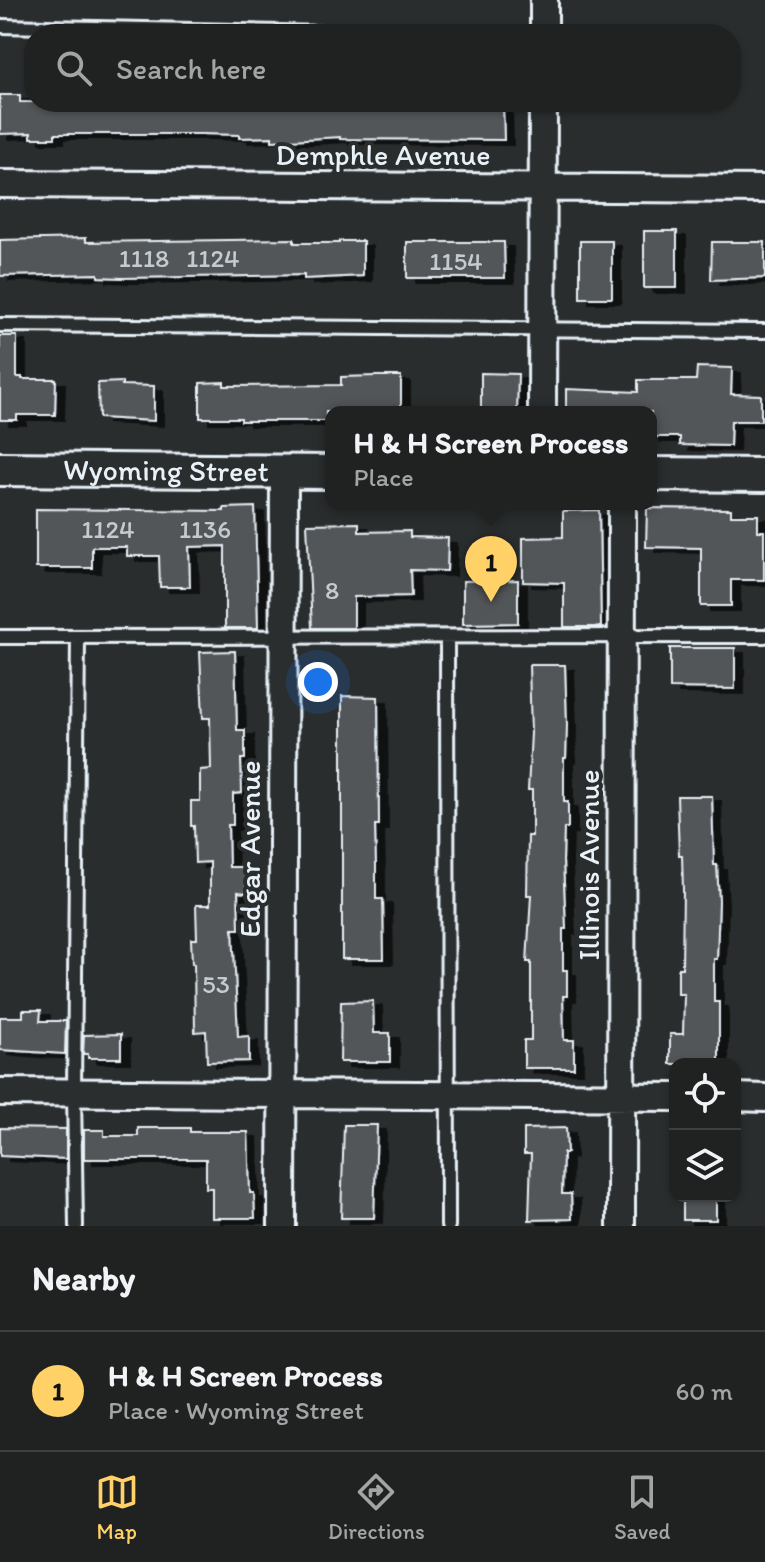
<!DOCTYPE html>
<meta charset="utf-8">
<style>
:root{--surface:#202222;--page:#282a2a;--text:#f1f3f6;--muted:#a2a4a5;--line:#3d3f40;--accent:#ffd166}
body{margin:0;font-family:Itim,sans-serif;background:var(--page);color:var(--text)}
.controls{position:absolute;right:24px;bottom:24px;display:grid;overflow:hidden;border-radius:16px;box-shadow:0 2px 6px #0004}
.controls button{width:72px;height:72px;display:grid;place-items:center;padding:0;border:0;border-bottom:2px solid var(--line);background:var(--surface);color:var(--text);font:40px sans-serif}
.you{position:absolute;left:318px;top:682px;width:28px;height:28px;margin:-20px;border:6px solid #fff;border-radius:50%;background:#1a73e8;box-shadow:0 0 0 12px #1a73e833}
.badge{display:grid;place-items:center;width:52px;height:52px;border-radius:50%;background:var(--accent);color:#111;font-size:26px;font-weight:700}
.pin{position:absolute;translate:-50% -66px;filter:drop-shadow(0 2px 4px #0008)}
.pin::after{content:'';position:absolute;top:42px;width:28px;height:24px;background:inherit;clip-path:polygon(0 0,100% 0,50% 100%)}
.popup{position:absolute;left:325px;top:406px;width:332px;height:104px;box-sizing:border-box;display:grid;place-content:center;border-radius:16px;background:var(--surface);filter:drop-shadow(0 2px 6px #0005);font-size:26px;white-space:nowrap;color:var(--muted)}
.popup b{font-size:30px;color:var(--text)}
.popup::after{content:'';position:absolute;left:50%;top:100%;margin-left:-16px;border:16px solid transparent;border-top-color:var(--surface)}
.list{margin:0;padding:0;list-style:none}
h2{display:flex;justify-content:space-between;align-items:center;height:104px;margin:0;padding:0 32px;font-size:34px}
h2 small{font-size:26px;font-weight:400;color:var(--muted)}
.list li{display:grid;grid-template-columns:52px 1fr auto;gap:24px;align-items:center;box-sizing:border-box;height:120px;padding:0 32px;border-top:2px solid var(--line)}
.list b{display:block;font-size:30px;white-space:nowrap}
.list p{margin:0;font-size:26px;white-space:nowrap;color:var(--muted)}
.list em{font-size:26px;font-style:normal;color:var(--muted)}
.icon{flex:none;width:44px;height:44px;fill:none;stroke:currentColor;stroke-width:2;stroke-linecap:round;stroke-linejoin:round}
.map{position:relative;flex:none;width:765px;height:1226px;overflow:hidden}
.search{position:absolute;background:var(--surface);box-shadow:0 2px 6px #0004;left:24px;right:24px;top:24px;height:88px;display:flex;align-items:center;gap:20px;box-sizing:border-box;padding:0 28px;border-radius:32px;color:var(--muted);font-size:30px}
.sheet{height:224px;background:var(--surface)}
nav{display:flex;justify-content:space-around;align-items:center;box-sizing:border-box;height:112px;border-top:2px solid var(--line);background:var(--surface);font-size:22px;color:var(--muted)}
nav a{display:grid;justify-items:center;gap:4px}
nav .on{color:var(--accent)}
.map>svg:first-child{display:block}
.building{fill:#535759;stroke:#e8f1f8;stroke-width:2;filter:url(#shadow)}
.lines{fill:none;stroke-linecap:round;stroke-linejoin:round}
.service-casing{stroke:#e8f1f8;stroke-width:18}
.minor-casing{stroke:#e8f1f8;stroke-width:32}
.tertiary-casing{stroke:#e8f1f8;stroke-width:38}
.service{stroke:#2a2d2e;stroke-width:12}
.minor{stroke:#2a2d2e;stroke-width:26}
.tertiary{stroke:#2a2d2e;stroke-width:32}
.labels{text-anchor:middle;stroke-width:8;stroke-linejoin:round;paint-order:stroke}
.number-label{font-size:26px;fill:#c3cad0}
.street-label{font-size:30px;fill:#e8f1f8;stroke:#2a2d2e}
</style>
<div class="map">
<svg width="765" height="1226" viewBox="0 0 765 1226">
<defs>
<filter id="shadow"><feDropShadow dx="9" dy="5" stdDeviation="0" flood-color="#0009"/></filter>
</defs>
<rect width="100%" height="100%" fill="#2a2d2e"/>
<filter id="ink" filterUnits="userSpaceOnUse"><feTurbulence type="fractalNoise" baseFrequency=".0125" numOctaves="2"/><feDisplacementMap in="SourceGraphic" scale="16" xChannelSelector="R" yChannelSelector="G"/><feConvolveMatrix kernelMatrix="1 2 1 2 8 2 1 2 1" color-interpolation-filters="sRGB"/></filter>
<g filter="url(#ink)">
<path class="building" d="M 0,95 L 20,95 L 20,102 L 503,104 L 504,140 L 340,139 L 340,137 L 272,141 L 272,137 L 239,138 L 239,135 L 202,134 L 55,134 L 55,138 L 31,138 L 31,133 L 0,134 Z
M 644,231 L 677,231 L 677,288 L 644,288 Z
M 86,238 L 86,242 L 294,239 L 294,243 L 339,243 L 339,241 L 363,241 L 363,276 L 304,279 L 304,275 L 122,278 L 98,277 L 98,274 L 0,276 L 0,240 Z
M 580,241 L 612,241 L 612,298 L 580,298 Z
M 407,242 L 504,242 L 505,278 L 407,278 Z
M 712,242 L 765,242 L 765,278 L 711,280 Z
M 0,336 L 17,336 L 17,377 L 22,377 L 22,379 L 56,379 L 55,415 L 17,415 L 17,420 L 0,420 Z
M 697,367 L 732,368 L 731,394 L 761,395 L 761,421 L 731,421 L 730,446 L 680,445 L 680,437 L 651,437 L 651,412 L 566,412 L 566,389 L 638,392 L 638,380 L 696,380 Z
M 481,373 L 518,374 L 517,412 L 481,412 Z
M 377,376 L 401,376 L 401,412 L 326,412 L 326,421 L 241,421 L 241,418 L 200,418 L 200,383 L 224,382 L 224,386 L 341,385 L 341,377 Z
M 122,382 L 122,385 L 154,386 L 154,421 L 99,418 L 98,383 Z
M 255,507 L 258,628 L 225,628 L 225,546 L 189,547 L 190,587 L 160,587 L 159,556 L 127,556 L 127,547 L 92,547 L 92,568 L 36,568 L 36,509 L 224,511 L 224,508 Z
M 647,508 L 731,509 L 731,515 L 758,515 L 758,531 L 764,531 L 764,580 L 731,580 L 731,606 L 701,606 L 701,548 L 646,547 Z
M 599,510 L 601,627 L 564,627 L 564,583 L 523,582 L 523,538 L 563,537 L 563,511 Z
M 359,523 L 359,532 L 410,531 L 410,537 L 448,538 L 447,571 L 410,570 L 411,596 L 354,597 L 354,628 L 312,628 L 307,524 Z
M 518,580 L 518,623 L 463,624 L 463,581 Z
M 670,648 L 735,648 L 735,689 L 670,688 Z
M 235,651 L 237,730 L 245,730 L 245,759 L 241,759 L 242,793 L 233,794 L 233,825 L 228,825 L 229,867 L 246,867 L 246,893 L 238,892 L 239,929 L 233,929 L 238,1037 L 249,1036 L 249,1061 L 207,1062 L 206,1031 L 195,1032 L 194,964 L 192,964 L 191,939 L 197,939 L 196,905 L 210,905 L 210,862 L 195,863 L 194,826 L 191,826 L 191,801 L 200,801 L 200,770 L 211,769 L 210,718 L 203,718 L 200,652 Z
M 529,665 L 565,665 L 567,725 L 566,758 L 564,758 L 564,802 L 568,802 L 568,828 L 564,828 L 563,861 L 566,929 L 563,929 L 563,970 L 567,970 L 567,996 L 563,996 L 564,1040 L 574,1040 L 574,1068 L 524,1068 L 524,1040 L 531,1040 L 531,962 L 527,962 L 531,895 L 527,895 L 528,836 L 532,836 L 532,790 L 528,790 L 531,733 Z
M 342,696 L 378,697 L 379,825 L 375,825 L 376,866 L 376,899 L 383,899 L 384,959 L 342,959 Z
M 677,796 L 712,796 L 714,865 L 717,865 L 719,901 L 717,959 L 714,959 L 714,1002 L 719,1002 L 719,1064 L 670,1064 L 670,1034 L 683,1034 L 684,994 L 678,994 L 678,968 L 682,968 L 683,890 L 682,855 L 679,855 Z
M 373,1001 L 374,1033 L 390,1033 L 390,1062 L 340,1062 L 341,1002 Z
M 23,1010 L 41,1010 L 40,1021 L 66,1021 L 65,1054 L 0,1050 L 0,1017 L 23,1017 Z
M 121,1034 L 121,1058 L 88,1058 L 88,1054 L 83,1054 L 84,1035 Z
M 344,1125 L 377,1125 L 374,1218 L 341,1218 Z
M 0,1128 L 66,1129 L 66,1159 L 0,1156 Z
M 138,1128 L 190,1128 L 190,1132 L 248,1132 L 250,1193 L 254,1193 L 255,1218 L 212,1218 L 212,1188 L 206,1188 L 206,1159 L 84,1159 L 84,1130 L 104,1130 L 104,1136 L 138,1136 Z
M 566,1128 L 567,1153 L 563,1153 L 562,1194 L 571,1194 L 572,1219 L 529,1220 L 531,1154 L 524,1154 L 524,1129 Z
M 683,1196 L 716,1196 L 716,1220 L 683,1220 Z"/>
<g class="lines">
<defs>
<path id="service" d="M 0,26 L 377,34
M 0,325 L 765,331
M 0,637 L 765,636
M 447,637 L 448,1226
M 76,1226 L 74,1092 L 78,637"/>
<path id="minor" d="M 544,34 L 544,0
M 0,184 L 765,189
M 542,412 L 543,102
M 0,1092 L 675,1097
M 735,1097 L 765,1098
M 282,1226 L 284,471
M 621,1226 L 622,504"/>
<g id="tertiary">
<path id="s1" d="M 0,469 L 331,472"/>
<path d="M 651,474 L 765,475"/>
</g>
</defs>
<use href="#service" class="service-casing"/>
<use href="#minor" class="minor-casing"/>
<use href="#tertiary" class="tertiary-casing"/>
<use href="#service" class="service"/>
<use href="#minor" class="minor"/>
<use href="#tertiary" class="tertiary"/>
</g>
</g>
<g class="labels">
<g class="number-label">
<text x="144" y="267">1118</text>
<text x="213" y="267">1124</text>
<text x="456" y="270">1154</text>
<text x="108" y="538">1124</text>
<text x="205" y="538">1136</text>
<text x="332" y="599">8</text>
<text x="216" y="993">53</text>
</g>
<g class="street-label">
<text x="383" y="165">Demphle Avenue</text>
<text dy="10" stroke="none"><textPath href="#s1" startOffset="166">Wyoming Street</textPath></text>
<text transform="translate(250 849) rotate(-90)" y="10">Edgar Avenue</text>
<text transform="translate(589 865) rotate(-90)" y="10">Illinois Avenue</text>
</g>
</g>
</svg>
<div class="controls">
<button><svg class="icon" aria-label="locate" viewBox="0 0 24 24"><circle cx="12" cy="12" r="6"/><path d="M12 2v4M12 18v4M2 12h4M18 12h4"/></svg></button>
<button><svg class="icon" aria-label="layers" viewBox="0 0 24 24"><path d="M12 4l9 5-9 5-9-5zM3 14l9 5 9-5"/></svg></button>
</div>
<div class="you"></div>
<div class="pin badge" style="left:491px;top:602px">1</div>
<div class="popup"><b>H &amp; H Screen Process</b>Place</div>
<div class="search"><svg class="icon" aria-label="search" viewBox="0 0 24 24"><circle cx="10" cy="10" r="6"/><path d="M15 15l6 6"/></svg>Search here</div>
</div>
<section class="sheet">
<h2>Nearby<small></small></h2>
<ul class="list">
<li><span class="badge">1</span><div><b>H &amp; H Screen Process</b><p>Place · Wyoming Street</p></div><em>60 m</em></li>
</ul>
</section>
<nav>
<a class="on"><svg class="icon" aria-label="map" viewBox="0 0 24 24"><path d="M3 6l6-2 6 2 6-2v14l-6 2-6-2-6 2zM9 4v14M15 6v14"/></svg>Map</a>
<a><svg class="icon" aria-label="directions" viewBox="0 0 24 24"><path d="M12 3l9 9-9 9-9-9zM9 14v-3h6M13 9l2 2-2 2"/></svg>Directions</a>
<a><svg class="icon" aria-label="saved" viewBox="0 0 24 24"><path d="M7 4h10v16l-5-4-5 4z"/></svg>Saved</a>
</nav>
